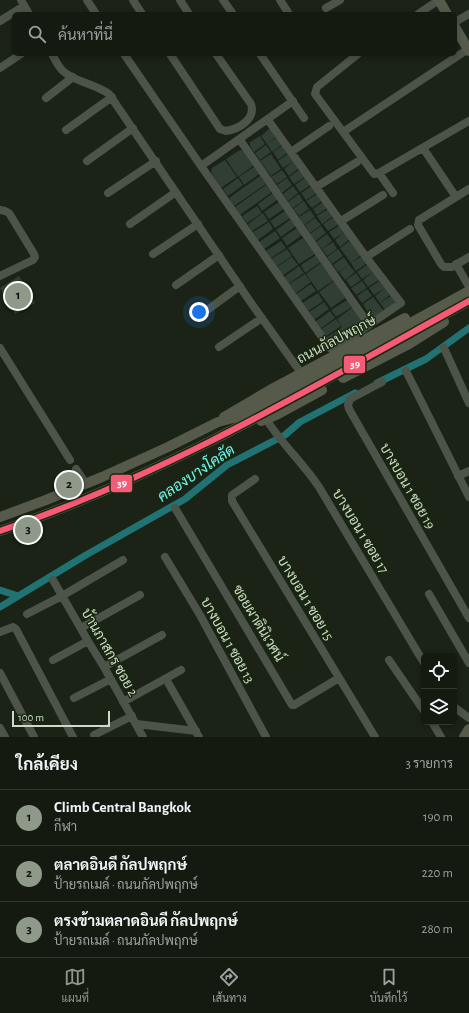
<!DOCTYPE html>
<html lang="th">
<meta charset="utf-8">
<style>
:root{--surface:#141a10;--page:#1d2319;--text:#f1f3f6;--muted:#9da19f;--line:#333830;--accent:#8f998a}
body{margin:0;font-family:"Alegreya Sans",Sarabun,sans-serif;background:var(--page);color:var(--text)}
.controls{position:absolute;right:12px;bottom:12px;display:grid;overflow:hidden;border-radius:6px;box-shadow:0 2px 6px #0003}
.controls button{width:36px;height:36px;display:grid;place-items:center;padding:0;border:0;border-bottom:1px solid var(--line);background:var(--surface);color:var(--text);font:20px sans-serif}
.scale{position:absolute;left:12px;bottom:10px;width:98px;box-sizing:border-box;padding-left:4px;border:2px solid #ced9c9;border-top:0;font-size:11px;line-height:14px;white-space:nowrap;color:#ced9c9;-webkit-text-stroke:3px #19290f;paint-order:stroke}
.you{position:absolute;left:199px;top:312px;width:14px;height:14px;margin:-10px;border:3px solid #fff;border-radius:50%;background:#1a73e8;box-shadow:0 0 0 6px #1a73e833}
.badge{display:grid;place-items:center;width:26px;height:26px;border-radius:50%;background:var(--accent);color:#111;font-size:13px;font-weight:700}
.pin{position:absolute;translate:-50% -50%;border:2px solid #fff;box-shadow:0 1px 4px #0006}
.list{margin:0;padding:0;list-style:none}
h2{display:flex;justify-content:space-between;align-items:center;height:52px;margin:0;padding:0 16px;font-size:17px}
h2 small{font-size:13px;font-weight:400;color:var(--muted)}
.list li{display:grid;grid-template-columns:26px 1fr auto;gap:12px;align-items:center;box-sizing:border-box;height:56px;padding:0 16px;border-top:1px solid var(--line)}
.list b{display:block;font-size:15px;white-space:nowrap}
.list p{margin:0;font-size:13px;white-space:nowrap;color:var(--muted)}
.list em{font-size:13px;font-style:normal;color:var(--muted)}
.icon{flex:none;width:22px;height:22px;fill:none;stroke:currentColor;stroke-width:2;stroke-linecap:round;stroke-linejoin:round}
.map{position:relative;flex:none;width:469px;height:737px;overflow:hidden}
.search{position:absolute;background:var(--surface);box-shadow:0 2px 6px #0003;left:12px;right:12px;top:12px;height:44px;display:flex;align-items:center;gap:10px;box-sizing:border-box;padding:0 14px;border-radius:6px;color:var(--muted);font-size:15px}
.sheet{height:220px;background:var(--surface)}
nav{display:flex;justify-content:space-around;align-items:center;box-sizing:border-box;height:56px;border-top:1px solid var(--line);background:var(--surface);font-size:11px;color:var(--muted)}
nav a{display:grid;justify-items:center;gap:2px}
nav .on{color:var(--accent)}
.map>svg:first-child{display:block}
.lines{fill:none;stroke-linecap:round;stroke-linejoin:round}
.canal{stroke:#207372;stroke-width:7}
.building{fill:#303e34}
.minor{stroke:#4c5348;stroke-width:8}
.major{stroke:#565a4a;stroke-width:10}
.bus-1-casing{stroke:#19290f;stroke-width:9}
.bus-1{stroke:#f75a77;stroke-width:6}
.labels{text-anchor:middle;stroke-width:3;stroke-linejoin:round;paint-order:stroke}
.street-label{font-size:14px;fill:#ced9c9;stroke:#19290f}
.water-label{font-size:15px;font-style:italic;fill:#74f1f1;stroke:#19290f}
.line-badge{stroke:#19290f;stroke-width:1.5}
.badge-label{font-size:11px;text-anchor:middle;font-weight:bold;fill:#fff}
</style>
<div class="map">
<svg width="469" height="737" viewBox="0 0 469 737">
<rect width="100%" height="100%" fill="#1a2315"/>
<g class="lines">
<path class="canal" d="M 377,383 L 426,359 L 469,328
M 0,590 L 18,596
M 0,607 L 86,555 L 185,499 L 227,465 L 285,435 L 300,422 L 355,393"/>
</g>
<path class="building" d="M 269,129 L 273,130 L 277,136 L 267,144 L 261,136 Z
M 260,136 L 265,144 L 254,152 L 250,146 L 250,142 Z
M 277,137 L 283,144 L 272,152 L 267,144 Z
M 266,145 L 271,152 L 260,160 L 255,153 Z
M 283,145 L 288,152 L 278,160 L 273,152 Z
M 240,150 L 243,151 L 253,166 L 238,177 L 226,159 Z
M 289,153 L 294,161 L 283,168 L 278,161 Z
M 271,154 L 281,169 L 271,176 L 260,161 Z
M 225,160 L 237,177 L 221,188 L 211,172 L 212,168 Z
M 294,161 L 299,168 L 289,176 L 284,169 Z
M 254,167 L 259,174 L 244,185 L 239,177 Z
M 300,169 L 305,177 L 294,184 L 289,177 Z
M 282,170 L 287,177 L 277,184 L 271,177 Z
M 260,176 L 266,184 L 234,206 L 229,198 Z
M 306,177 L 311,185 L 300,192 L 295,185 Z
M 238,178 L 243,185 L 228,196 L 223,189 Z
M 287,178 L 292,185 L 282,193 L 277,185 Z
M 266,185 L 272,192 L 240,215 L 235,207 Z
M 293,186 L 298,193 L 288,201 L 283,194 Z
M 312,186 L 317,193 L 306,200 L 301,193 Z
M 273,193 L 277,200 L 262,211 L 258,204 Z
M 299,194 L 303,201 L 293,208 L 288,202 Z
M 317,194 L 322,201 L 312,208 L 306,201 Z
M 304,201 L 309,209 L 299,216 L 293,209 Z
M 279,202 L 284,209 L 269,219 L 264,212 Z
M 323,202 L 327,208 L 317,215 L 313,209 Z
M 257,206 L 262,213 L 247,223 L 242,216 Z
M 328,209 L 333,216 L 322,224 L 317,216 Z
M 310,210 L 315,217 L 304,225 L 299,217 Z
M 285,211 L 290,218 L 275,228 L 270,221 Z
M 263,213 L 268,221 L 252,231 L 248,224 Z
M 334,217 L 339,224 L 328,231 L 323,224 Z
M 315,218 L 321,225 L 310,233 L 305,225 Z
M 291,219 L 296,226 L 281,237 L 276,230 Z
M 269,222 L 273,229 L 258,240 L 253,232 Z
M 340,225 L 345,232 L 334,239 L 329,232 Z
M 321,226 L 326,233 L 315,241 L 310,234 Z
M 297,228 L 302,235 L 287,246 L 282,238 Z
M 275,231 L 280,238 L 264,249 L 259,242 Z
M 345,232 L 350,239 L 340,247 L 335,240 Z
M 327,234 L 332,241 L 322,249 L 316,242 Z
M 303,238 L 315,254 L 299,264 L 288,248 Z
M 351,240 L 361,255 L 351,263 L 340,248 Z
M 281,241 L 286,248 L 271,258 L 266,251 Z
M 333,242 L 337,249 L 327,256 L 322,249 Z
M 287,249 L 292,256 L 276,267 L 271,259 Z
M 338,249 L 343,256 L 332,264 L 327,257 Z
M 316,255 L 321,262 L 305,273 L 301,265 Z
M 362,256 L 367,263 L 356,271 L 351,263 Z
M 292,257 L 298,265 L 282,276 L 277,267 Z
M 344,257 L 349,265 L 338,272 L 333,265 Z
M 321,263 L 334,280 L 318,291 L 306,274 Z
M 368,264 L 373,272 L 362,279 L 357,272 Z
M 349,265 L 355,272 L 345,280 L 339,272 Z
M 299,266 L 304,273 L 288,284 L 284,277 Z
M 373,272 L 379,280 L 368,287 L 363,280 Z
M 356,273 L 361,280 L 351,287 L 346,280 Z
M 305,274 L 311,282 L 296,293 L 289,284 Z
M 19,276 L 35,303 L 15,314 L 0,288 Z
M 334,281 L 345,298 L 331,308 L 319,292 Z
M 362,281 L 367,288 L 356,295 L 351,288 Z
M 379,281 L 385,288 L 374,295 L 369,288 Z
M 311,284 L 316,291 L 301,301 L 296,294 Z
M 385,288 L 390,295 L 380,303 L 375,296 Z
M 367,289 L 372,296 L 362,303 L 357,296 Z
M 318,293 L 323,301 L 308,311 L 302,303 Z
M 391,296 L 396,302 L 385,310 L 380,303 Z
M 373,297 L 384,311 L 372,319 L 363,304 Z
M 347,300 L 352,307 L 336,317 L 331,310 Z
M 324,302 L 329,309 L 314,320 L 309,312 Z
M 353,307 L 364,322 L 363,326 L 334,346 L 330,345 L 326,338 L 342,327 L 337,319 Z
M 330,311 L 335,318 L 320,329 L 315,322 Z
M 336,319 L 341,326 L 325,337 L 320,330 Z"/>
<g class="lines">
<path class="minor" d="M 21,0 L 29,14
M 87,0 L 96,14
M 133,0 L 142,14
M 180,0 L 189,14
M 223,0 L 233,14
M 280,0 L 289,14
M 326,8 L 340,0
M 418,14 L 439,0
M 0,21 L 24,6
M 455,22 L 469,14
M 52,54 C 55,60 59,68 64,72 C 76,82 95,84 109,94 L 249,300 L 301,373
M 124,54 L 201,166 L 329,347 L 331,349 L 334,349 L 401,303 L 366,257 L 268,120
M 170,54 L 220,129 L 226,131 C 239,129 256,119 251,104 L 216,54
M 260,54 L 304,118
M 358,54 L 317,87 L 315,94 L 374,174 L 379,173 L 469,121
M 0,68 L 21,54
M 46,98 L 73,77
M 66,130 L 112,97
M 343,132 L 468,49
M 240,140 L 369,325
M 423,148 L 456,197
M 291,152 L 329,126
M 87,161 L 133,128
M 201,166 L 293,101
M 379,173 L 393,193
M 316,187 L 357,162
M 469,189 L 419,220 L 418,225 L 441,264 L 444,267 L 452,267 L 469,257
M 108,193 L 156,161
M 0,210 L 5,211 L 9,213 L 34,254 L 35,257 L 33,260 L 0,276
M 341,221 L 383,195
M 130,224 L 176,192
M 153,254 L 198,224
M 366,257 L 410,229
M 456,264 L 468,285
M 176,285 L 219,255
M 199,316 L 240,286
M 219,347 L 262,318
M 0,348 L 70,460
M 444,348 L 469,403
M 406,371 L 469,497
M 382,382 L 350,399 L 348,405 L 349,409 L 469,618
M 266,419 C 281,443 303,463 319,487 L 424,663
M 76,469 L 86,484
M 458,476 L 469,471
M 255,479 L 235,493 L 232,495 L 232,501 L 375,737
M 175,508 L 292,705 L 294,705 L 339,678
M 165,557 L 200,615 L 266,737
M 53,580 L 88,641 L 104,667 L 143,737
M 429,594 L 469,663
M 27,614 L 62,596 L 123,560
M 81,628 L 140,595
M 0,632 L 13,627 L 16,629 L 73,737
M 53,660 L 88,641
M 389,660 L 424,711
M 104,667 L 162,635
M 0,673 L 34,737
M 166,679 L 199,737
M 74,698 L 111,679
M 123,702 L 181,670
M 454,707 L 469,718
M 432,722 L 441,737
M 137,724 L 196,731
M 0,728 L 5,737
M 94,735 L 132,716"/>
<path class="major" d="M 439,0 L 447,14
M 455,27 L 469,51
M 343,378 L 409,344 L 444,322
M 224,417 L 270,390 L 405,318
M 261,421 L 276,415 L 322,390
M 0,517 L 46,500 L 102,477 L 168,447 L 218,422 L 241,416 L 469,291
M 0,531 C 165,475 317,385 469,301
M 464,737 L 469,729"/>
<defs>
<path id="bus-1" d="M 0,531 C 165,475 317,385 469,301"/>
</defs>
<use href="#bus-1" class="bus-1-casing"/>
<use href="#bus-1" class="bus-1"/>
</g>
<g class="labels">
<g class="street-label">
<text transform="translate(336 339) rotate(-28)" y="5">ถนนกัลปพฤกษ์</text>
<text transform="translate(408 486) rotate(60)" y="5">บางบอน 1 ซอย 19</text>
<text transform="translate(361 531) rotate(59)" y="5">บางบอน 1 ซอย 17</text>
<text transform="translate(306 598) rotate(59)" y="5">บางบอน 1 ซอย 15</text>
<text transform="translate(259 623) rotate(59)" y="5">ซอยผาตินิเวศน์</text>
<text transform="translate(228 640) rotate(61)" y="5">บางบอน 1 ซอย 13</text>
<text transform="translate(110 652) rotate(60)" y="5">บ้านภาสกร ซอย 2</text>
</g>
<g class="water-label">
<text transform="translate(196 473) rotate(-34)" y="5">คลองบางโคลัด</text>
</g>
</g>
<g class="line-badge">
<rect x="343" y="355" width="23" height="19" rx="4" fill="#f75a77"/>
<rect x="110" y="474" width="23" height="19" rx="4" fill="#f75a77"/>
</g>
<g class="badge-label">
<text x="355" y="368">39</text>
<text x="122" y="487">39</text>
</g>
</svg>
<div class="controls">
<button><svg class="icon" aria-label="locate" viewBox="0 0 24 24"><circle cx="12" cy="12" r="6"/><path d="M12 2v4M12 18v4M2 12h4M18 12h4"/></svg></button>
<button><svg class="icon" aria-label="layers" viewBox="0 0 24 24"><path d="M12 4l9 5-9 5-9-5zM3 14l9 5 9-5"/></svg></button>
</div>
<div class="scale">100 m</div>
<div class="you"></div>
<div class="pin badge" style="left:18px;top:296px">1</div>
<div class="pin badge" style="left:69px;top:485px">2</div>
<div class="pin badge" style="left:28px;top:530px">3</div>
<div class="search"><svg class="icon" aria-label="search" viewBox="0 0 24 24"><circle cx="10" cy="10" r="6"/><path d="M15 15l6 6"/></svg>ค้นหาที่นี่</div>
</div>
<section class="sheet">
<h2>ใกล้เคียง<small>3 รายการ</small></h2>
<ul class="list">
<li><span class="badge">1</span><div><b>Climb Central Bangkok</b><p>กีฬา</p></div><em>190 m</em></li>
<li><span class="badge">2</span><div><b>ตลาดอินดี กัลปพฤกษ์</b><p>ป้ายรถเมล์ · ถนนกัลปพฤกษ์</p></div><em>220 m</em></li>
<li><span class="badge">3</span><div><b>ตรงข้ามตลาดอินดี กัลปพฤกษ์</b><p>ป้ายรถเมล์ · ถนนกัลปพฤกษ์</p></div><em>280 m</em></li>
</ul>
</section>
<nav>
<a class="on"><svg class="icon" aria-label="map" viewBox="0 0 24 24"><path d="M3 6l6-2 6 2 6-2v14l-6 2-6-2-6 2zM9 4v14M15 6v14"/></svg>แผนที่</a>
<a><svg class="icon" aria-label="directions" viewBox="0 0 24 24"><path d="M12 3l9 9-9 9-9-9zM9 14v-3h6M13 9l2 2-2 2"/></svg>เส้นทาง</a>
<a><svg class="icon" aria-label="saved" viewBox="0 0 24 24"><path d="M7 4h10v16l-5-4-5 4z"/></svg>บันทึกไว้</a>
</nav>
